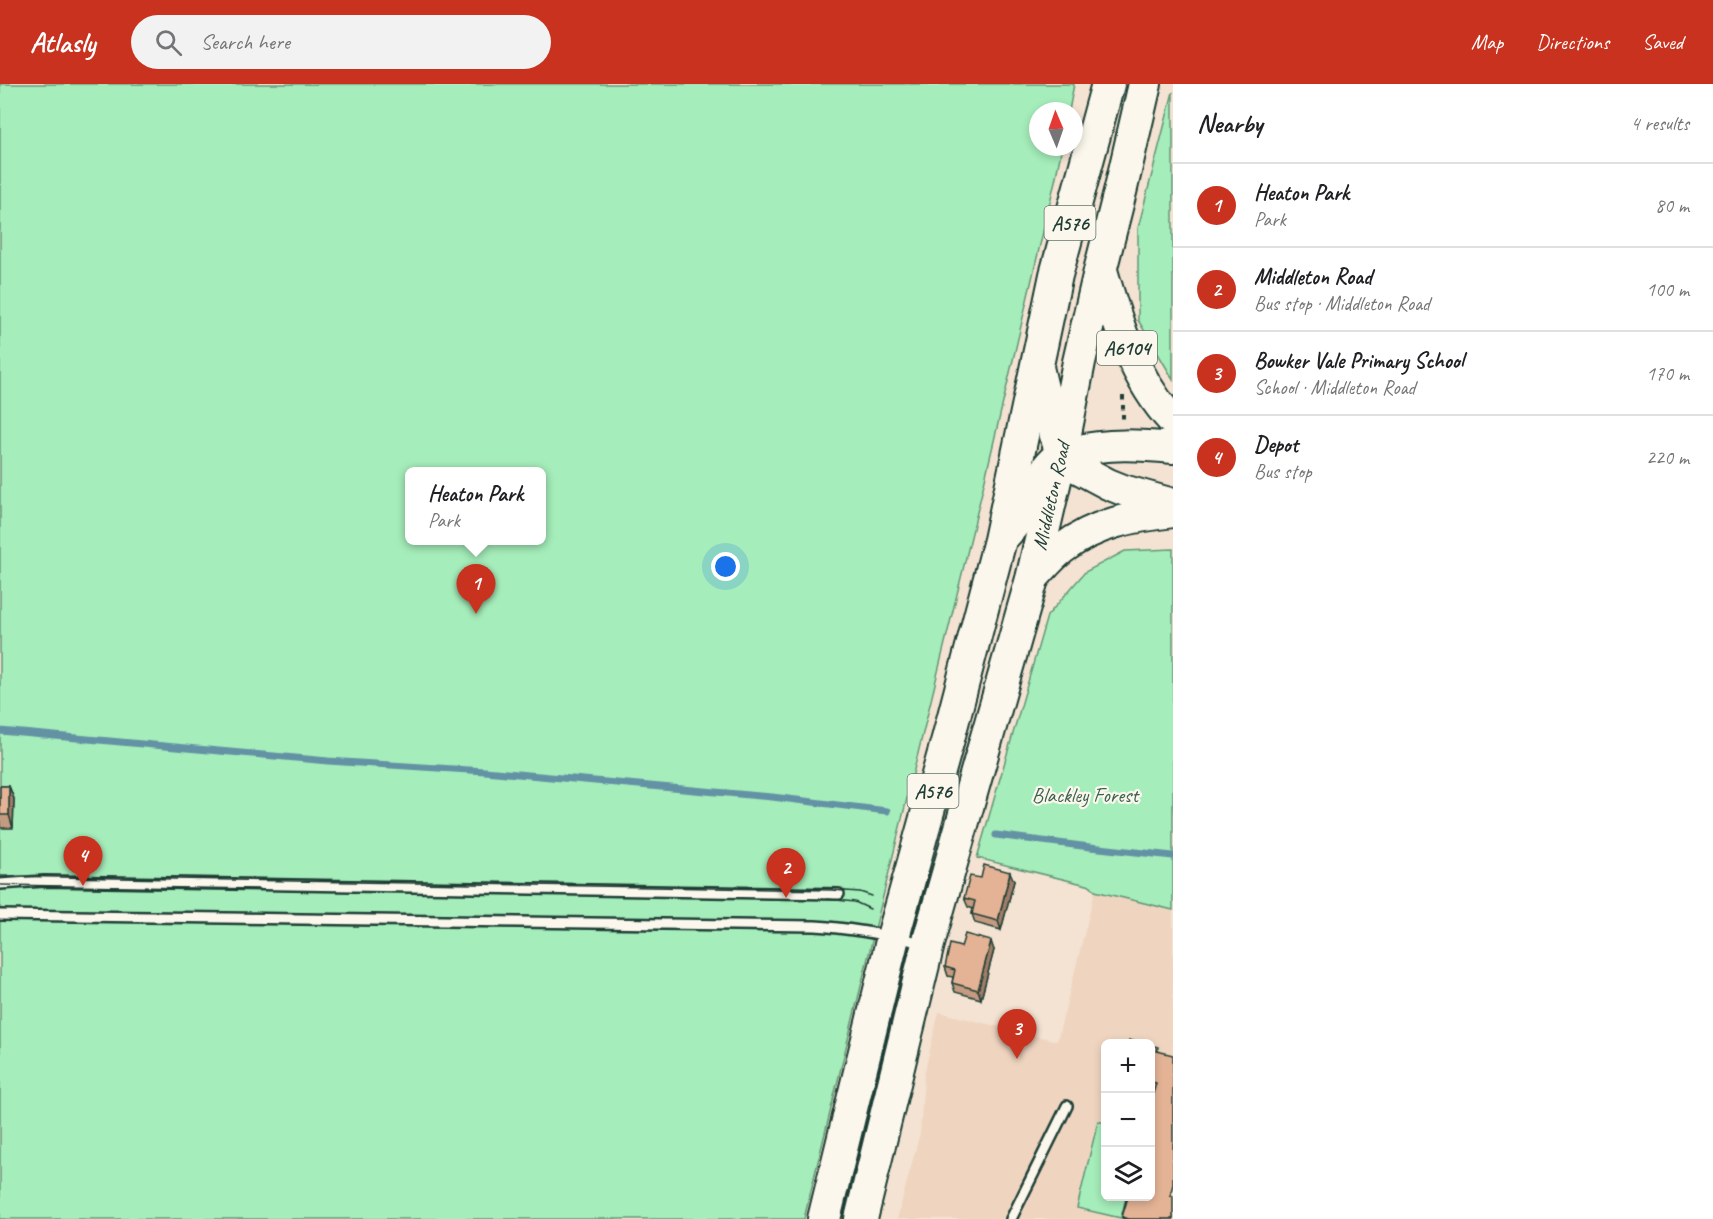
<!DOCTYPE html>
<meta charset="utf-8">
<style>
:root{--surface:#fff;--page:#f2f2f2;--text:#202124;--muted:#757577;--line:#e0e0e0;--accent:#c8321e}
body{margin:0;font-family:Caveat,sans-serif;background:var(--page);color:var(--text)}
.controls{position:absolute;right:18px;bottom:18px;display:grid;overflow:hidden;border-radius:9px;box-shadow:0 3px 9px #0003}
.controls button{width:54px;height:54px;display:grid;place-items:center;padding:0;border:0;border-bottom:2px solid var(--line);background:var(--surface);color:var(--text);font:30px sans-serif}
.compass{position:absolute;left:1029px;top:18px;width:54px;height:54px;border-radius:50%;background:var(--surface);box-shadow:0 3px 9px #0003;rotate:358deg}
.you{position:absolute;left:726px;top:483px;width:21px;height:21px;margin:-15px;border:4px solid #fff;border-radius:50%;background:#1a73e8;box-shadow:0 0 0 9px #1a73e833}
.badge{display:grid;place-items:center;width:39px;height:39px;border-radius:50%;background:var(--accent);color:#fff;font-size:20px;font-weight:700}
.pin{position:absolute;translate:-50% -50px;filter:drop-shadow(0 2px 3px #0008)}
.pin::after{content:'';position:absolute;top:32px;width:21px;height:18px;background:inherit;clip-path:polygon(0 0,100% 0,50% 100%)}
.popup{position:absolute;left:405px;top:383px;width:141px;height:78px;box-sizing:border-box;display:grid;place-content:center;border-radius:9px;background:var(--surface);filter:drop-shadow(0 2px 4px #0005);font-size:20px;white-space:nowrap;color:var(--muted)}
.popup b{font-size:22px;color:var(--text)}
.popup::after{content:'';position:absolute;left:50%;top:100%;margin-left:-12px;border:12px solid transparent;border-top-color:var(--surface)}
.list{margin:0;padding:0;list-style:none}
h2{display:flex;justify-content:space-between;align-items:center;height:78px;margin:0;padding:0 24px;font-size:26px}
h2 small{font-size:20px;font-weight:400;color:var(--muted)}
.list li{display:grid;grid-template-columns:39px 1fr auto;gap:18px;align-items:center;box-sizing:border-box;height:84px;padding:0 24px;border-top:2px solid var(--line)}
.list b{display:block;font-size:22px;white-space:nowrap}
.list p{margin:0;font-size:20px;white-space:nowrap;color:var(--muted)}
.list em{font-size:20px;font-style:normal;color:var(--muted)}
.icon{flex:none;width:33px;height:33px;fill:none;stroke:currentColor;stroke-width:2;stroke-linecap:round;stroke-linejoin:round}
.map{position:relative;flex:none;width:1173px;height:1135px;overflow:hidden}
header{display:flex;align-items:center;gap:36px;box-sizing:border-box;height:84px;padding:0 30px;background:var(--accent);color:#fff}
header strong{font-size:28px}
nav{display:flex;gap:33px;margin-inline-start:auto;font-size:21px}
.search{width:420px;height:54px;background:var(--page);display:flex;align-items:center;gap:15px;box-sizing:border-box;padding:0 21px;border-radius:33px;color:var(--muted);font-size:22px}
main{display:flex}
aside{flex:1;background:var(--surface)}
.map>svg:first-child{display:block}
.built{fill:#efd5c0;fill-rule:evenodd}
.green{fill:#a5edba;stroke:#629577;stroke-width:1.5;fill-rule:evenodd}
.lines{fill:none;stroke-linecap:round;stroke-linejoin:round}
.stream{stroke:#6392a5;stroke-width:7}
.service-casing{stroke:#1f3d34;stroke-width:14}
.primary-casing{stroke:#1f3d34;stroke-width:34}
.trunk-casing{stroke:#1f3d34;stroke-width:36}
.path{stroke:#1f3d34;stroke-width:4;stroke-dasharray:4.5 4.5;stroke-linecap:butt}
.service{stroke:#fbf7ec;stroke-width:9}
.primary{stroke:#fbf7ec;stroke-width:30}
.trunk{stroke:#fbf7ec;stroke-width:32}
.tram{stroke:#1f3d34;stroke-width:1.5}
.wall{fill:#c49a80;stroke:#1f3d34;stroke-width:1.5}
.shaded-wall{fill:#a07d68;stroke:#1f3d34;stroke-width:1.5}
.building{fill:#e4b395;stroke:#1f3d34;stroke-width:1.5}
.labels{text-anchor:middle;stroke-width:4.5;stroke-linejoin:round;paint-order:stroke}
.shield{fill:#fbf7ec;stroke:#61756b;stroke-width:1.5}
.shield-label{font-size:20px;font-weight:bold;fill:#1f3d34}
.street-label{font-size:21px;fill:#1f3d34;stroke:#fbf7ec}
.park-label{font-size:21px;fill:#3a604f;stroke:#fbf7ec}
</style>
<header>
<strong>Atlasly</strong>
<div class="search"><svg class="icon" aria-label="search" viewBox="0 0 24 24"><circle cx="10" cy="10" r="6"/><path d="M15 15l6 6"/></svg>Search here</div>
<nav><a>Map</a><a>Directions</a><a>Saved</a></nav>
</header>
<main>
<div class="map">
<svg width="1173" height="1135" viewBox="0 0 1173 1135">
<rect width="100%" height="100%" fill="#f4e3d2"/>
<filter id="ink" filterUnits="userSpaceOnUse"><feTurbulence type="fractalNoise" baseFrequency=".0167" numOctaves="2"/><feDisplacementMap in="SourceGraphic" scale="12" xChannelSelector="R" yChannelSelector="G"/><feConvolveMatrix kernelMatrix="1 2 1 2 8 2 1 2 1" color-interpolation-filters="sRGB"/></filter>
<g filter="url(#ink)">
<path class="built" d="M 1095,807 L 1173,826 L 1173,1135 L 897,1135 L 920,1049 L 924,990 L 939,928 L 1057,957 ZM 1106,960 L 1150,960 L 1150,1112 L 1106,1112 Z"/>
<path class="green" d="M 0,0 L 1074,0 L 1069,27 L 1038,27 L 1038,63 L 1062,63 L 1055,97 L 982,408 L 804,1135 L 0,1135 ZM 410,388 L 542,388 L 542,456 L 410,456 Z
M 1173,8 L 1173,295 L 1138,236 L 1138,144 Z
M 1173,465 L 1173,826 L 1095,807 L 1091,802 L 977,774 L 1047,532 L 1085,488 L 1125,467 Z
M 1098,1037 L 1105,1039 L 1106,1112 L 1126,1113 L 1121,1134 L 1077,1124 Z"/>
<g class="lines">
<path class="stream" d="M 0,647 L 328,677 L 485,687 L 772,713 L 887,727
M 996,751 L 1090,763 L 1173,772"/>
<defs>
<path id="service" d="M 0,800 L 44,797 L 839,810
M 0,831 L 815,842 C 852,844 887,851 923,859
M 1011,1135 L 1067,1022"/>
<path id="primary" d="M 1101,183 C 1117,238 1133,294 1173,337
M 1037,279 L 1051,339 L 1061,370 L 1078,384 L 1108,400 L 1123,406 L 1173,420
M 1000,456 C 1023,436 1031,407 1048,382 C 1052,378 1056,372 1062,370 C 1066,368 1071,368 1075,367 C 1107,359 1141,361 1173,364
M 1032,495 C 1042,485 1051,473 1062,465 C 1095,439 1133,433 1173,428"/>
<path id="trunk" d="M 824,1135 L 893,853 L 948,655 L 1000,456 L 1056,191 L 1108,0
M 861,1135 L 928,860 L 1032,495 L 1061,370 L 1079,278 L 1101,183 L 1121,104 L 1145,0"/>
</defs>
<use href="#service" class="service-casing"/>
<use href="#primary" class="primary-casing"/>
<use href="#trunk" class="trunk-casing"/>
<path class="path" d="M 1123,312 L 1123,338"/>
<use href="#service" class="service"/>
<use href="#primary" class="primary"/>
<use href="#trunk" class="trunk"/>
<path class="tram" d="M 0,792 L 831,806 L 860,808 L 872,812
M 0,801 L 260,805
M 827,815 L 855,818 L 870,825"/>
</g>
<path class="wall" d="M 0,702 L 9,702 L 14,715 L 13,744 L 0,744 Z
M 981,794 L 1014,797 L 1001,846 L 975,839 L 972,830 L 973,825 L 968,823 L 964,814 Z
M 961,863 L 994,866 L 981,915 L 955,908 L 952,899 L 953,893 L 948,892 L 945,883 Z
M 1150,961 L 1160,968 L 1173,1135 L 1123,1135 L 1122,1133 L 1152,1014 L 1150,1013 Z"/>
<path class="shaded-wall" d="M 9,702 L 14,715 L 13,744 L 9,731 Z
M 1010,788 L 1014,797 L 1001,846 L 998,837 Z
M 991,857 L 994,866 L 981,915 L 978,906 Z"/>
<path class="building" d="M 0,702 L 9,702 L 9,731 L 0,731 Z
M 984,781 L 1010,788 L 998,837 L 972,830 L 975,817 L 964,814 L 970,792 L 981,794 Z
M 965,850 L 991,857 L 978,906 L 952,899 L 955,886 L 945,883 L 950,860 L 961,863 Z
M 1129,956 L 1144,960 L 1128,960 Z
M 1150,961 L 1158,963 L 1157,967 L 1173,971 L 1173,1100 L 1170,1112 L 1173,1112 L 1173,1135 L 1129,1135 L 1122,1133 L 1128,1113 L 1150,1113 L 1150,1020 L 1156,999 L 1152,998 L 1151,1001 L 1150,1001 Z"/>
</g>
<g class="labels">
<g class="shield">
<rect x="1044.5" y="122" width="51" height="34" rx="4.5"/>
<rect x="1097" y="247" width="60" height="34" rx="4.5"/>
<rect x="907.5" y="690" width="51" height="34" rx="4.5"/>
</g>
<g class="shield-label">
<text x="1070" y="146">A576</text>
<text x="1127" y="271">A6104</text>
<text x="933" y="714">A576</text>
</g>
<g class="street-label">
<text transform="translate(1051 412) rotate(-77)" y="7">Middleton Road</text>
</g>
<g class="park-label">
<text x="1085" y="718">Blackley Forest</text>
</g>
</g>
</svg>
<div class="controls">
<button>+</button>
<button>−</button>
<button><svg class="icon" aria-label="layers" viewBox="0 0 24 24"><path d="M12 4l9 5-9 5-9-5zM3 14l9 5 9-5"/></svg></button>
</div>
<svg class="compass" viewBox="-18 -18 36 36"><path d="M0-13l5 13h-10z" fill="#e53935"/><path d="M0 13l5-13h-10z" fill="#757577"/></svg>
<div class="you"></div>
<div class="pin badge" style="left:476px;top:530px">1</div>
<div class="popup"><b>Heaton Park</b>Park</div>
<div class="pin badge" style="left:786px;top:814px">2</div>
<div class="pin badge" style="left:1017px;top:975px">3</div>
<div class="pin badge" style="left:83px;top:802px">4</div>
</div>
<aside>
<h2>Nearby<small>4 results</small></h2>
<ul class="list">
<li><span class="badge">1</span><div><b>Heaton Park</b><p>Park</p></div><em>80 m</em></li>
<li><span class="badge">2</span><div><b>Middleton Road</b><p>Bus stop · Middleton Road</p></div><em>100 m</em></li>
<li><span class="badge">3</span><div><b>Bowker Vale Primary School</b><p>School · Middleton Road</p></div><em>170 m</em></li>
<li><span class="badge">4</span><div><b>Depot</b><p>Bus stop</p></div><em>220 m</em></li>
</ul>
</aside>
</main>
